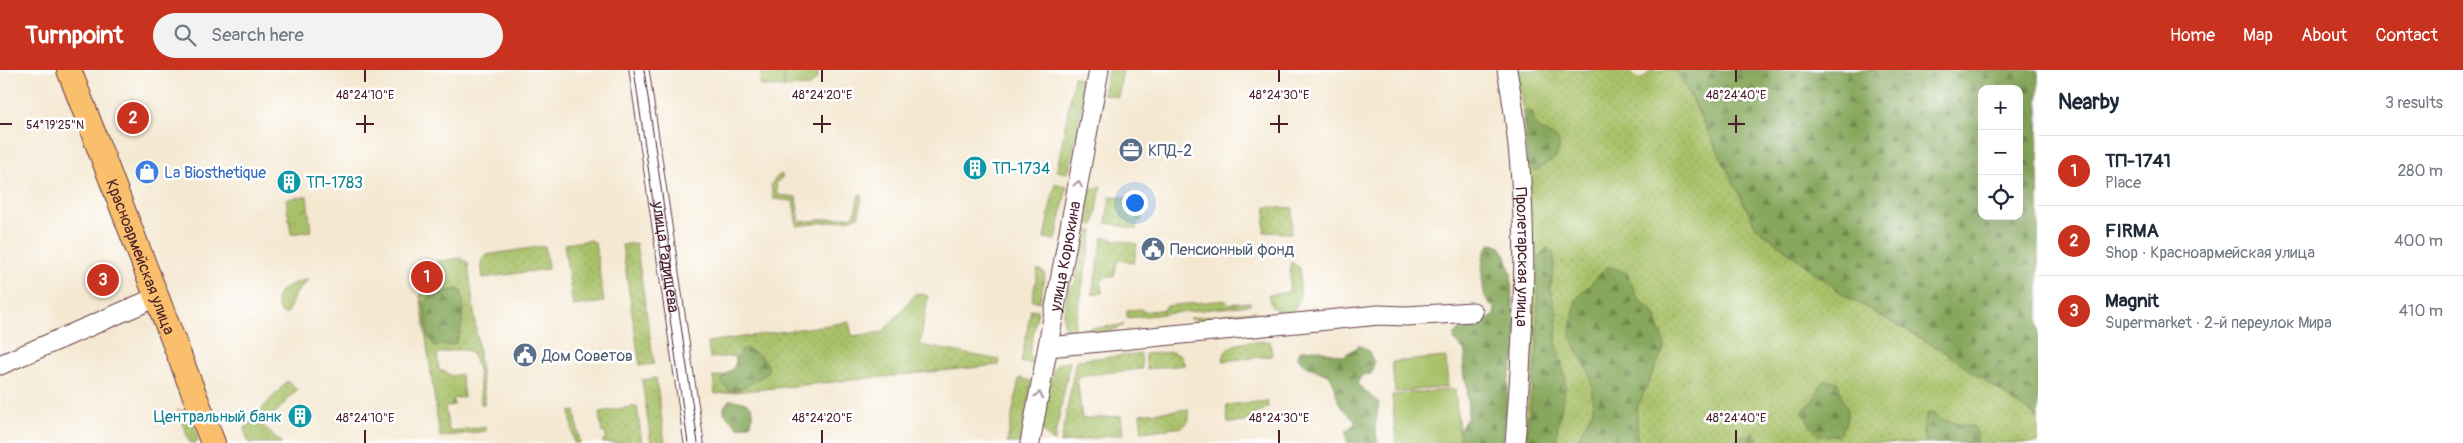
<!DOCTYPE html>
<meta charset="utf-8">
<style>
:root{--surface:#fff;--page:#f2f2f3;--text:#1f2937;--muted:#747a83;--line:#e0e1e3;--accent:#c8321e}
body{margin:0;font-family:Pangolin,sans-serif;background:var(--page);color:var(--text)}
.controls{position:absolute;right:15px;top:15px;display:grid;overflow:hidden;border-radius:10px;box-shadow:0 5px 20px #0002}
.controls button{width:45px;height:45px;display:grid;place-items:center;padding:0;border:0;border-bottom:1px solid var(--line);background:var(--surface);color:var(--text);font:25px sans-serif}
.you{position:absolute;left:1134px;top:132px;width:18px;height:18px;margin:-12px;border:4px solid #fff;border-radius:50%;background:#1a73e8;box-shadow:0 0 0 8px #1a73e833}
.badge{display:grid;place-items:center;width:32px;height:32px;border-radius:50%;background:var(--accent);color:#fff;font-size:16px;font-weight:700}
.pin{position:absolute;translate:-50% -50%;border:2px solid #fff;box-shadow:0 1px 5px #0006}
.list{margin:0;padding:0;list-style:none}
h2{display:flex;justify-content:space-between;align-items:center;height:65px;margin:0;padding:0 20px;font-size:21px}
h2 small{font-size:16px;font-weight:400;color:var(--muted)}
.list li{display:grid;grid-template-columns:32px 1fr auto;gap:15px;align-items:center;box-sizing:border-box;height:70px;padding:0 20px;border-top:1px solid var(--line)}
.list b{display:block;font-size:19px;white-space:nowrap}
.list p{margin:0;font-size:16px;white-space:nowrap;color:var(--muted)}
.list em{font-size:16px;font-style:normal;color:var(--muted)}
.icon{flex:none;width:28px;height:28px;fill:none;stroke:currentColor;stroke-width:2;stroke-linecap:round;stroke-linejoin:round}
.map{position:relative;flex:none;width:2038px;height:373px;overflow:hidden}
header{display:flex;align-items:center;gap:30px;box-sizing:border-box;height:70px;padding:0 25px;background:var(--accent);color:#fff}
header strong{font-size:24px}
nav{display:flex;gap:28px;margin-inline-start:auto;font-size:18px}
.search{width:350px;height:45px;background:var(--page);display:flex;align-items:center;gap:12px;box-sizing:border-box;padding:0 18px;border-radius:28px;color:var(--muted);font-size:19px}
main{display:flex}
aside{flex:1;background:var(--surface)}
.map>svg:first-child{display:block}
.grass{fill:url(#grass-dots);stroke:#797049}
.forest{fill:url(#forest-firs);stroke:#686344;fill-rule:evenodd}
.park{fill:url(#park-crowns);stroke:#797049}
.pitch{fill:#a8c167;stroke:#797049}
.lines{fill:none;stroke-linecap:round;stroke-linejoin:round}
.minor-casing{stroke:#643d44;stroke-width:21}
.major-casing{stroke:#643d44;stroke-width:26}
.minor{stroke:#fff;stroke-width:19}
.major{stroke:#f9bf6d;stroke-width:24}
.tram{stroke:#4a1f2b;stroke-width:1}
.oneway{stroke:#ae9aa0}
.ticks{fill:none;stroke:#4a1f2b;stroke-width:2}
.labels{text-anchor:middle;stroke-width:5;stroke-linejoin:round;paint-order:stroke}
.service-label{font-size:16px;fill:#4e5e75;stroke:#fff;text-anchor:start}
.culture-label{font-size:16px;fill:#0d838f;stroke:#fff;text-anchor:start}
.shop-label{font-size:16px;fill:#366cbe;stroke:#fff;text-anchor:start}
.street-label{font-size:16px;fill:#4a1f2b;stroke:#fff}
.ticks-label{font-size:12px;text-anchor:middle;fill:#4a1f2b;stroke:#fff;stroke-width:5;stroke-linejoin:round;paint-order:stroke}
</style>
<header>
<strong>Turnpoint</strong>
<div class="search"><svg class="icon" aria-label="search" viewBox="0 0 24 24"><circle cx="10" cy="10" r="6"/><path d="M15 15l6 6"/></svg>Search here</div>
<nav><a>Home</a><a>Map</a><a>About</a><a>Contact</a></nav>
</header>
<main>
<div class="map">
<svg width="2038" height="373" viewBox="0 0 2038 373">
<defs>
<pattern id="grass-dots" width="8" height="8" patternUnits="userSpaceOnUse" patternTransform="scale(1.25)"><rect width="8" height="8" fill="#a8c167"/><path d="M2 2h.1M6 6h.1" fill="none" stroke="#92a55a" stroke-width="1.8" stroke-linecap="round"/></pattern>
<pattern id="forest-firs" width="22" height="20" patternUnits="userSpaceOnUse" patternTransform="scale(1.25)"><rect width="22" height="20" fill="#86a75c"/><path d="M5 1l3.5 6h-7zM16 11l3.5 6h-7z" fill="#70874c"/></pattern>
<pattern id="park-crowns" width="20" height="18" patternUnits="userSpaceOnUse" patternTransform="scale(1.25)"><rect width="20" height="18" fill="#a8c167"/><path d="M2 6a3 3 0 1 1 6 0M12 15a3 3 0 1 1 6 0" fill="none" stroke="#92a55a"/></pattern>
</defs>
<rect width="100%" height="100%" fill="#fff"/>
<filter id="ink" filterUnits="userSpaceOnUse"><feTurbulence type="fractalNoise" baseFrequency=".02" numOctaves="2"/><feDisplacementMap in="SourceGraphic" scale="10" xChannelSelector="R" yChannelSelector="G"/><feConvolveMatrix kernelMatrix="1 2 1 2 8 2 1 2 1" color-interpolation-filters="sRGB"/></filter>
<filter id="wash" filterUnits="userSpaceOnUse"><feTurbulence type="fractalNoise" baseFrequency=".0096" numOctaves="4" result="noise"/><feDisplacementMap in="SourceGraphic" scale="20" xChannelSelector="R" yChannelSelector="G"/><feGaussianBlur stdDeviation="1.12" result="paint"/><feColorMatrix in="noise" values="0 0 0 0 0 0 0 0 0 0 0 0 0 0 0 0 0 1.4 0 .05"/><feComposite in="paint" operator="in"/></filter>
<g filter="url(#wash)">
<rect width="100%" height="100%" fill="#f4e8d1"/>
<path class="grass" d="M 784,0 L 818,0 L 817,9 L 810,16 L 784,17 Z
M 1108,0 L 1123,0 L 1118,27 L 1103,24 Z
M 1517,0 L 1626,0 L 1638,9 L 1642,9 L 1651,0 L 1674,0 L 1680,6 L 1756,157 L 1844,225 L 1943,281 L 2038,348 L 2038,373 L 1523,373 L 1532,292 L 1532,174 L 1526,63 Z
M 1074,7 L 1083,9 L 1086,13 L 1069,101 L 1067,103 L 1057,101 Z
M 780,104 L 783,106 L 776,114 L 777,125 L 796,127 L 800,152 L 854,146 L 859,125 L 862,125 L 859,145 L 852,149 L 797,156 L 793,131 L 773,129 L 771,114 Z
M 1055,113 L 1067,116 L 1056,170 L 1044,168 Z
M 1101,117 L 1094,155 L 1087,154 L 1090,141 L 1083,132 L 1087,121 L 1091,118 Z
M 1110,127 L 1146,129 L 1141,151 L 1138,151 L 1136,159 L 1106,153 Z
M 1266,137 L 1293,138 L 1291,163 L 1264,162 Z
M 1086,160 L 1093,161 L 1073,264 L 1065,259 L 1063,248 L 1068,219 L 1075,213 Z
M 1103,167 L 1137,174 L 1134,193 L 1120,190 L 1117,192 L 1114,207 L 1107,206 L 1101,212 L 1102,223 L 1092,224 Z
M 591,170 L 595,173 L 604,232 L 573,236 L 564,174 Z
M 636,173 L 654,294 L 640,296 L 622,175 Z
M 545,176 L 548,199 L 483,208 L 481,191 L 485,185 Z
M 461,188 L 468,193 L 485,334 L 481,334 C 480,322 480,281 465,280 C 456,279 445,282 437,284 L 439,301 L 444,301 L 451,306 L 461,304 L 464,327 L 453,329 L 454,335 L 445,337 L 449,361 L 485,357 L 486,361 L 440,367 L 420,225 L 443,221 L 438,191 Z
M 1291,192 L 1300,198 L 1300,229 L 1293,241 L 1283,245 L 1271,236 L 1268,225 L 1289,222 Z
M 1038,199 L 1045,203 L 1040,232 L 1032,230 Z
M 309,208 L 294,226 L 287,244 L 282,244 C 265,220 292,215 309,208 Z
M 916,223 L 928,226 L 920,275 L 1000,290 L 999,295 L 715,324 L 713,307 L 738,303 L 735,286 L 710,288 L 708,272 L 849,252 L 852,266 L 883,262 Z
M 1225,230 L 1229,234 L 1250,232 L 1250,235 L 1127,248 L 1127,240 L 1142,239 L 1143,242 L 1166,239 L 1166,236 Z
M 1031,239 L 1038,240 L 1029,285 L 1036,291 L 1034,295 L 1021,292 Z
M 1256,241 C 1246,254 1203,255 1189,248 Z
M 1124,255 L 1109,262 L 1081,264 L 1082,259 Z
M 1270,271 L 1272,286 L 1223,291 C 1224,269 1254,272 1270,271 Z
M 1173,282 L 1181,286 L 1185,295 L 1147,299 L 1145,284 Z
M 1141,284 L 1142,299 L 1077,306 L 1082,349 L 1121,346 L 1123,364 L 1061,373 L 1076,290 Z
M 1070,291 L 1054,372 C 1050,369 1045,365 1043,360 C 1040,351 1051,302 1057,294 Z
M 656,308 L 665,373 L 651,373 L 642,310 Z
M 1019,308 L 1032,311 L 1020,373 L 1007,373 Z
M 287,311 L 297,320 L 263,356 L 282,373 L 249,373 L 244,359 Z
M 1267,331 L 1268,337 L 1244,352 L 1228,353 L 1226,335 Z
M 637,336 L 642,373 L 603,373 L 603,370 L 606,369 L 605,362 L 602,363 L 599,342 Z
M 1188,339 L 1189,350 L 1183,357 L 1142,362 L 1140,344 Z
M 177,340 L 186,341 C 194,348 198,363 197,373 L 190,373 Z
M 575,341 L 580,373 L 574,373 L 570,342 Z"/>
<path class="forest" d="M 1674,0 L 2038,0 L 2038,348 L 1943,281 L 1844,225 L 1756,157 L 1680,6 ZM 1982,19 L 2019,19 L 2019,146 L 1982,146 Z
M 1527,40 L 1532,42 C 1534,46 1533,51 1536,54 C 1545,67 1568,64 1556,87 L 1537,100 L 1534,100 L 1527,94 L 1523,43 Z
M 1491,174 L 1499,175 L 1506,186 L 1511,204 L 1512,235 L 1518,246 L 1515,285 L 1509,308 L 1503,373 L 1461,373 L 1458,361 L 1468,347 L 1467,314 L 1464,308 L 1463,297 L 1466,283 L 1455,271 L 1454,265 C 1464,254 1481,255 1494,246 L 1495,238 C 1491,235 1488,233 1486,229 C 1481,217 1479,180 1491,174 Z
M 1547,178 L 1554,183 L 1554,198 L 1550,218 L 1557,244 L 1556,272 L 1565,307 L 1565,318 L 1555,373 L 1526,373 L 1537,278 L 1538,198 L 1540,185 Z
M 1608,196 L 1627,203 L 1636,225 L 1654,243 L 1665,276 L 1637,338 L 1637,373 L 1576,373 L 1593,339 L 1591,306 L 1570,267 L 1576,229 Z
M 456,219 L 461,221 C 465,232 462,266 455,274 L 435,276 L 428,266 L 424,233 L 428,228 Z
M 1359,275 L 1368,280 L 1374,293 L 1371,304 L 1362,305 L 1357,314 L 1379,333 L 1375,357 L 1378,373 L 1347,373 L 1346,360 L 1355,354 L 1354,348 C 1331,334 1341,324 1330,306 L 1304,295 L 1297,286 L 1301,280 L 1315,279 L 1344,286 Z
M 746,279 C 755,282 777,294 765,305 C 762,307 757,309 754,311 C 747,316 738,321 729,321 L 722,313 L 722,308 L 734,297 L 741,280 Z
M 1824,310 L 1838,312 C 1842,338 1857,338 1838,366 L 1820,366 L 1812,358 L 1802,341 L 1812,332 Z
M 729,330 C 736,330 753,332 753,342 C 754,347 751,349 751,354 L 739,358 L 724,343 L 724,337 Z
M 1927,343 L 1936,344 L 1941,350 L 1974,357 L 1978,366 L 1976,373 L 1926,373 L 1923,362 Z
M 1754,364 L 1762,373 L 1733,372 L 1740,366 Z"/>
<path class="park" d="M 761,0 L 784,0 L 784,17 L 760,16 Z
M 307,126 L 311,161 L 291,164 L 286,129 Z"/>
<path class="pitch" d="M 1446,287 L 1448,317 L 1395,322 L 1392,292 Z
M 1455,319 L 1460,373 L 1396,373 L 1392,325 Z"/>
</g>
<g filter="url(#ink)">
<g class="lines">
<defs>
<g id="minor">
<path id="s1" d="M 639,0 L 694,373"/>
<path id="s2" d="M 1507,0 C 1531,127 1525,246 1515,373"/>
<path d="M 1048,277 L 1379,245 L 1406,246 L 1473,242"/>
<path d="M 0,295 L 157,227"/>
<path id="s3" d="M 1030,373 L 1099,0"/>
</g>
<g id="major">
<path id="s4" d="M 69,0 L 213,373"/>
</g>
</defs>
<use href="#minor" class="minor-casing"/>
<use href="#major" class="major-casing"/>
<use href="#minor" class="minor"/>
<use href="#major" class="major"/>
<path class="tram" d="M 634,0 L 688,373
M 644,0 L 698,373"/>
</g>
<defs><path id="oneway-chevron" d="M-2-3.5L2.5 0L-2 3.5" fill="none" stroke-width="1.6" stroke-linecap="round" stroke-linejoin="round" transform="scale(1.25)"/></defs>
<g class="oneway">
<use href="#oneway-chevron" transform="translate(1078 114) rotate(-80)"/>
<use href="#oneway-chevron" transform="translate(1039 325) rotate(-79)"/>
</g>
</g>
<path class="ticks" d="M 365,0 L 365,12M 822,0 L 822,12M 1279,0 L 1279,12M 1736,0 L 1736,12M 365,45 L 365,63M 822,45 L 822,63M 1279,45 L 1279,63M 1736,45 L 1736,63M 0,54 L 12,54M 356,54 L 374,54M 813,54 L 831,54M 1270,54 L 1288,54M 1728,54 L 1745,54M 365,360 L 365,373M 822,360 L 822,373M 1279,360 L 1279,373M 1736,360 L 1736,373"/>
<defs>
<symbol id="office-disc" viewBox="-11 -11 22 22"><circle r="9.5" fill="#5c6f8a" stroke="#fff"/><path d="M-6-3h4V-5.5h4V-3h4V5H-6ZM-1-4.5V-3h2v-1.5ZM-6 0V1H6V0Z" fill="#fff"/></symbol>
<symbol id="building-disc" viewBox="-11 -11 22 22"><circle r="9.5" fill="#0f9aa8" stroke="#fff"/><path d="M-4-6H4V6H1V3H-1V6H-4ZM-2.5-4.3h1.7v1.8h-1.7ZM.8-4.3h1.7v1.8H.8ZM-2.5-1h1.7V.8h-1.7ZM.8-1h1.7V.8H.8Z" fill="#fff"/></symbol>
<symbol id="shop-disc" viewBox="-11 -11 22 22"><circle r="9.5" fill="#3f7fe0" stroke="#fff"/><path d="M-5-2.5h2.3a2.7 3.5 0 0 1 5.4 0H5L5.5 6h-11ZM-1.5-2.5h3a1.5 2.3 0 0 0-3 0Z" fill="#fff"/></symbol>
<symbol id="civic-disc" viewBox="-11 -11 22 22"><circle r="9.5" fill="#5c6f8a" stroke="#fff"/><path d="M-.6-6.5H3V-4.5H.6V-3L4-1V1h2V6H-6V1h2V-1L-.6-3ZM-1.2 2.5V6h2.4V2.5Z" fill="#fff"/></symbol>
</defs>
<g fill-rule="evenodd">
<use href="#office-disc" x="1117" y="66" width="28" height="28"/>
<use href="#building-disc" x="961" y="84" width="28" height="28"/>
<use href="#shop-disc" x="133" y="88" width="28" height="28"/>
<use href="#building-disc" x="275" y="98" width="28" height="28"/>
<use href="#civic-disc" x="1139" y="165" width="28" height="28"/>
<use href="#civic-disc" x="511" y="271" width="28" height="28"/>
<use href="#building-disc" x="286" y="332" width="28" height="28"/>
</g>
<g class="labels">
<g class="service-label">
<text x="1148" y="86">КПД-2</text>
<text x="1170" y="185">Пенсионный фонд</text>
<text x="542" y="291">Дом Советов</text>
</g>
<g class="culture-label">
<text x="992" y="104">ТП-1734</text>
<text x="306" y="118">ТП-1783</text>
<text x="282" y="352" text-anchor="end">Центральный банк</text>
</g>
<g class="shop-label">
<text x="164" y="108">La Biosthetique</text>
</g>
<g class="street-label">
<text dy="6" stroke="none"><textPath href="#s2" startOffset="188">Пролетарская улица</textPath></text>
<text dy="6" stroke="none"><textPath href="#s4" startOffset="200">Красноармейская улица</textPath></text>
<text dy="6" stroke="none"><textPath href="#s1" startOffset="189">улица Радищева</textPath></text>
<text dy="6" stroke="none"><textPath href="#s3" startOffset="190">улица Корюкина</textPath></text>
</g>
</g>
<g class="ticks-label">
<text x="365" y="29">48°24'10"E</text>
<text x="822" y="29">48°24'20"E</text>
<text x="1279" y="29">48°24'30"E</text>
<text x="1736" y="29">48°24'40"E</text>
<text x="55" y="59">54°19'25"N</text>
<text x="365" y="352">48°24'10"E</text>
<text x="822" y="352">48°24'20"E</text>
<text x="1279" y="352">48°24'30"E</text>
<text x="1736" y="352">48°24'40"E</text>
</g>
</svg>
<div class="controls">
<button>+</button>
<button>−</button>
<button><svg class="icon" aria-label="locate" viewBox="0 0 24 24"><circle cx="12" cy="12" r="6"/><path d="M12 2v4M12 18v4M2 12h4M18 12h4"/></svg></button>
</div>
<div class="you"></div>
<div class="pin badge" style="left:427px;top:207px">1</div>
<div class="pin badge" style="left:133px;top:48px">2</div>
<div class="pin badge" style="left:103px;top:210px">3</div>
</div>
<aside>
<h2>Nearby<small>3 results</small></h2>
<ul class="list">
<li><span class="badge">1</span><div><b>ТП-1741</b><p>Place</p></div><em>280 m</em></li>
<li><span class="badge">2</span><div><b>FIRMA</b><p>Shop · Красноармейская улица</p></div><em>400 m</em></li>
<li><span class="badge">3</span><div><b>Magnit</b><p>Supermarket · 2-й переулок Мира</p></div><em>410 m</em></li>
</ul>
</aside>
</main>
